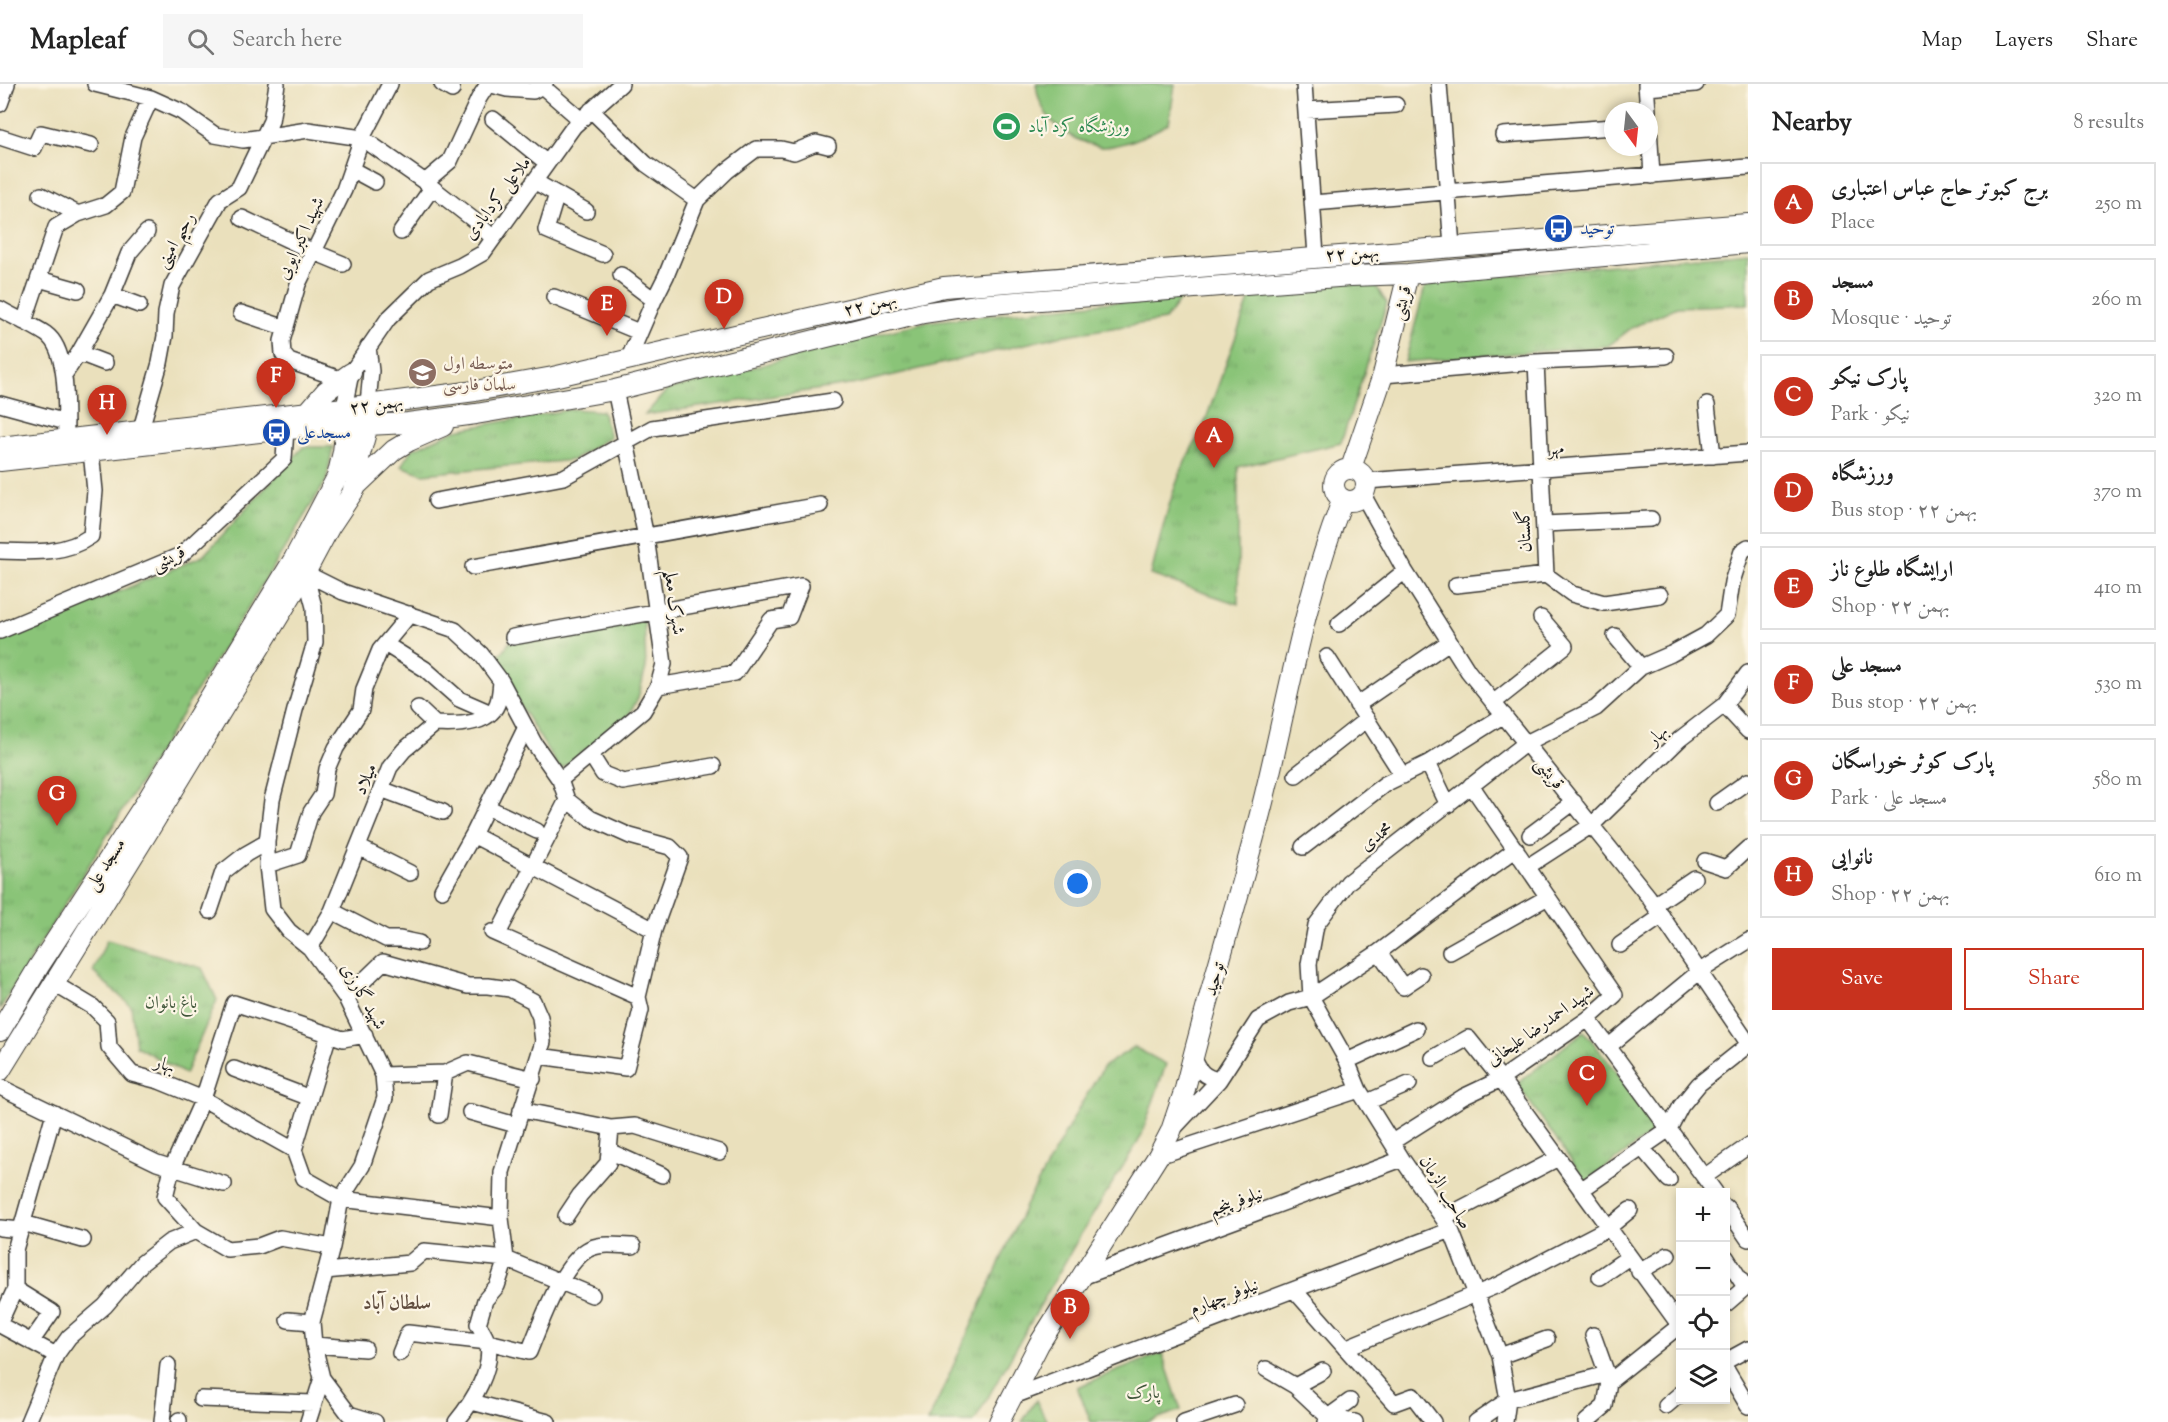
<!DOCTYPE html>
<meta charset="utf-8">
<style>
:root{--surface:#fff;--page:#f6f6f6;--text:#222;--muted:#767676;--line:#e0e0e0;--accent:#c8321e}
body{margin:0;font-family:"Sorts Mill Goudy",Amiri,serif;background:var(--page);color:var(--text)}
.controls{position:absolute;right:18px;bottom:18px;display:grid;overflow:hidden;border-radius:0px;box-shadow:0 3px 9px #0003}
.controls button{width:54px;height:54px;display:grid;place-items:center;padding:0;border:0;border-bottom:2px solid var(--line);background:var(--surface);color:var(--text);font:30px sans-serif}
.compass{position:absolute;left:1604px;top:18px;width:54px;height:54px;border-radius:50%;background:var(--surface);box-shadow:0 3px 9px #0003;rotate:165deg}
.you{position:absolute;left:1078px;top:800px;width:21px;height:21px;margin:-15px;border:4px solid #fff;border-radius:50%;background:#1a73e8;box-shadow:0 0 0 9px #1a73e833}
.badge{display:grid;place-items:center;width:39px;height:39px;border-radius:50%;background:var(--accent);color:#fff;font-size:20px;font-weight:700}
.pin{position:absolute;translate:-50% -50px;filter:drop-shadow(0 2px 3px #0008)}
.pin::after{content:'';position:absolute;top:32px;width:21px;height:18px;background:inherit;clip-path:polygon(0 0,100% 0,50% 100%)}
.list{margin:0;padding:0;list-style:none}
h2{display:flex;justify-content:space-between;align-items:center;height:78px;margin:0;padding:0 24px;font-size:26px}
h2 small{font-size:20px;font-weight:400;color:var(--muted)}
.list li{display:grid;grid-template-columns:39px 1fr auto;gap:18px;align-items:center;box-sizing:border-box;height:84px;margin:0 12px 12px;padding:0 12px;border:2px solid var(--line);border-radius:0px}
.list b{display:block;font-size:22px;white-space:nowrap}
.list p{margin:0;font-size:20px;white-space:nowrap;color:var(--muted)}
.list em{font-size:20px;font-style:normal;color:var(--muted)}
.actions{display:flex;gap:12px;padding:18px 24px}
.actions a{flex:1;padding:14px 0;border:2px solid var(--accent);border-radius:0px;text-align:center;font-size:21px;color:var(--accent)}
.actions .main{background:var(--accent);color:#fff}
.icon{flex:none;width:33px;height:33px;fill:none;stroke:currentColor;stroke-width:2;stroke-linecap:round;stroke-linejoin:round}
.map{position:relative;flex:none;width:1748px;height:1338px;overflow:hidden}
header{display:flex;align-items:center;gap:36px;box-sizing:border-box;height:84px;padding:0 30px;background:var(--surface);border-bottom:2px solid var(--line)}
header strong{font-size:28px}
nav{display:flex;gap:33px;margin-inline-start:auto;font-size:21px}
.search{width:420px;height:54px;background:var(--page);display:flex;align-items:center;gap:15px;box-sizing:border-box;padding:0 21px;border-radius:0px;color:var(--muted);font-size:22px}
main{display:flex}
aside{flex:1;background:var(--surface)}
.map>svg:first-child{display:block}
.grass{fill:url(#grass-tufts);stroke:#53704a;stroke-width:1.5}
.pitch{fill:#8ac478;stroke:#53704a;stroke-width:1.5}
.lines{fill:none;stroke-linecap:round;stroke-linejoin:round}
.minor-casing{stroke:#3b3934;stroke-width:18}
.major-casing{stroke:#3b3934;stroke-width:22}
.minor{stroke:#fff;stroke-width:15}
.major{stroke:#fff;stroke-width:20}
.labels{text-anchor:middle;stroke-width:4.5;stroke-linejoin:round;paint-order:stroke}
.leisure-label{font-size:18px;fill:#27864d;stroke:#fcf5e5;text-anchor:start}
.street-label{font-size:18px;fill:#1c1c1c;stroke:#fcf5e5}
.transit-label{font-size:18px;fill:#164399;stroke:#fcf5e5;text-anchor:start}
.education-label{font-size:18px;fill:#785e54;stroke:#fcf5e5;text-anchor:start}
.park-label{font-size:18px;fill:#42573c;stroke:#fcf5e5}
.neighbourhood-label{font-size:20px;font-weight:bold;fill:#604d3f;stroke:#fcf5e5}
</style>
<header>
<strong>Mapleaf</strong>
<div class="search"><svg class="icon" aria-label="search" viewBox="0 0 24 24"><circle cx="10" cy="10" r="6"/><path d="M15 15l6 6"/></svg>Search here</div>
<nav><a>Map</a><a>Layers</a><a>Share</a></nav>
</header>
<main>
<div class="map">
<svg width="1748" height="1338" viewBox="0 0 1748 1338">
<defs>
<pattern id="grass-tufts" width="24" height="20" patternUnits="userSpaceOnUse" patternTransform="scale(1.5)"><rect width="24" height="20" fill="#8ac478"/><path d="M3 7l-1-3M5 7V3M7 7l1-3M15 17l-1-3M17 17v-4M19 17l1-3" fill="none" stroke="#76a867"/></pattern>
</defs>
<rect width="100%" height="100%" fill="#fcf5e5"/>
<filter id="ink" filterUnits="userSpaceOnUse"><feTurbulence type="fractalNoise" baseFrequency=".0167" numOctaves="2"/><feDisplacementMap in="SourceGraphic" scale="12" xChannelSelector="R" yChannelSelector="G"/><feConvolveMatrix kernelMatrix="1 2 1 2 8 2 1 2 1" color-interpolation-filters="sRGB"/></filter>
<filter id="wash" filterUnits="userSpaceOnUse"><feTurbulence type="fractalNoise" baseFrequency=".008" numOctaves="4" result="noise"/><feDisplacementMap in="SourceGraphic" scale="24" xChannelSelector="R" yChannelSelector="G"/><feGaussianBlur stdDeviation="1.35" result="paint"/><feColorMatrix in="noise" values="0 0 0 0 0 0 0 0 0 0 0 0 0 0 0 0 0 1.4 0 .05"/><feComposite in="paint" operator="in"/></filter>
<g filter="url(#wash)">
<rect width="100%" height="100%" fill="#eae0bc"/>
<path class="grass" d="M 1748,168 L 1748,220 L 1677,223 L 1633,243 L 1608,262 L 1405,278 L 1426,199 Z
M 1371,195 L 1387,219 L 1341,359 L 1238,383 L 1238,520 L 1151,491 C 1162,446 1175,387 1201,349 L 1253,205 Z
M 1181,214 L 1165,236 L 1059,252 L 856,300 L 645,331 L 667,306 L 925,238 L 1112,218 Z
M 573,325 L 602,327 L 610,353 L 573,376 L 423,390 L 401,382 L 411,366 L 456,346 Z
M 303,363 L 333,363 L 326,397 L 0,925 L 0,558 L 203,472 Z
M 644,534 L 646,584 L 638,614 L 627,634 L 560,686 L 492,576 L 504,566 L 510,557 Z
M 107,856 L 202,884 L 217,916 L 185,990 L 136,962 L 131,922 L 93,888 Z
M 1584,947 L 1660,1043 L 1586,1098 L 1517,1000 Z
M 1134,963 L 1166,980 L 1141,1053 L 1081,1150 L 974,1338 L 928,1338 L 1026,1120 L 1080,1022 L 1104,982 Z
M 1162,1269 L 1181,1326 L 1148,1338 L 1091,1338 L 1077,1303 Z
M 1036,1316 L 1047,1338 L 1022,1338 Z"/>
<path class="pitch" d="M 1036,0 L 1175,0 L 1169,39 C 1149,51 1128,61 1104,63 C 1099,64 1092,60 1087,59 C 1059,50 1039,30 1036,0 Z"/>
</g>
<g filter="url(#ink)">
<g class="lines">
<defs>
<path id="minor" d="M 95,0 L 151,14 L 182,28 L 215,51 L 243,56 L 308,46 L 362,54 L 425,98 L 475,137 L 493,154
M 442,0 L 452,6
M 1304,0 L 1316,172
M 1439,0 L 1452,162
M 1646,0 L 1648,27
M 542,2 L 581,36
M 1646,4 L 1696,0
M 0,20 L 7,0
M 591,26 L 646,80 L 697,116
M 1306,26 L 1396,21
M 493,35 L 547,79
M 1649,42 L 1652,92
M 1503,51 L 1613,43
M 0,53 L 34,64 L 41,49 L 91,61
M 351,85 L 375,98
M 534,97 L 586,127
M 425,98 L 450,77 L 479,14 L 488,0 L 507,5 L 533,7 L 545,0
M 557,110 L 546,146 L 603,170
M 41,111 L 78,130
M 1313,119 L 1748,83
M 242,134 L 314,168 L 343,180
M 401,148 L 432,104
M 621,191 L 654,216
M 39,195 L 78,206
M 112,211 L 139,221
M 554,213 L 639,248
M 0,225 C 15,234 31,240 46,250 C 70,267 65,328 66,355
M 241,229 L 286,244
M 24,238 L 56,143 L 78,130 L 106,121 L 122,108 L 133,53 L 151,14
M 368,263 L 371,287 L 368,320
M 79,269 L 105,279
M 628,276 L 654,216 L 666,192 L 697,116 L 727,87 L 756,65 L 781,65 L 794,68 L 816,59 L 828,62
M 1536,278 L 1546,491 L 1572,510 L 1604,519 L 1660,511
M 64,291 L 79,269 L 112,211 L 129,169 L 147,148
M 1383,291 L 1536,278 L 1666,272
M 340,295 L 289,277 L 283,270 L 282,257 L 298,200 L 344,106 L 362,54 L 390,0
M 0,320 L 66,338
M 1707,321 L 1713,372
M 344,324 L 351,289 L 388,235 L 429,195 L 460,182 L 483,169 L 574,42 L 621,0
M 140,348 L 160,279 L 165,252 L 166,229 L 172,202 L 220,116 L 239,104 L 271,37 L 277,0
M 1366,397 L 1748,369
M 1363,411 L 1405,487 L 1468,587 L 1648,812 L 1748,959
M 436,417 L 564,393 L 652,344 L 833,317
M 1544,440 L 1651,435
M 0,467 C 31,468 64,471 91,452 L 95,407 L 91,367
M 473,483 L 820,421
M 305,489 L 314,523 L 315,558 L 295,626 L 272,716 L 267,758 L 267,781 L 272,825 L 289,847 L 310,864 L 346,914 L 383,991 L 385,1014 L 362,1082 L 341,1115 L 332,1163 L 312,1238 L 314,1261 L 322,1294 L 349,1330 L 375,1338
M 305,489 L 343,508 L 455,546 L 481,570 L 501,597 L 534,659 L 560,696 L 567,716 L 590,734 L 630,752 L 670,763 L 680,773 L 654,846 L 638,913 L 641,926 L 626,984 L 539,972
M 1456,501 L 1546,491
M 1339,540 L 1405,487
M 0,547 L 181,471 L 284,375 L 286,345
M 1615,552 L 1641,583
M 513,553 L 801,502
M 385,560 L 425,585 L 459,615 L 491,629
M 1327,573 L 1403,692
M 658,602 L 735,589 L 771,536 L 789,533 L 801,502
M 1493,619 L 1565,562 L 1541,534
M 1357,621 L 1449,558
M 1724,621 L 1748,647
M 418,624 L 435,640
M 525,645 L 473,751 L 654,846
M 591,671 L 603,690 L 623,698 L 713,682
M 1428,679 L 1448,721
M 1296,691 L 1367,635
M 560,696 L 643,627 L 658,602 L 664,580 L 646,453 L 615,306
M 381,705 L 443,728
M 1717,719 L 1748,697
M 487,723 L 537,747
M 1530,751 L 1574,718
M 358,763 L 410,789
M 1303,763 L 1385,700 L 1428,679 L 1504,631
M 1705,777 L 1726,784 L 1748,764
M 267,781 L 298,771 L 311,728 L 323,710 L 327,685 L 336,664 L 361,626 L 364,605 L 380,566 L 410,530
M 1527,783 L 1592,741 L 1680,655 L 1724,621 L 1748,589
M 442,806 L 473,751
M 1654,821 L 1694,794
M 210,827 L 223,788 L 246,770 L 267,758
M 332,827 L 386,855 L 400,855 L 419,859
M 492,848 L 638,913
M 498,850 L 567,716
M 1620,861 L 1662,832
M 310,864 L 332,827 L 390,683 L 404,666 L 435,640 C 451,641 479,641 491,629 C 500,621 500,607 501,597
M 1379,868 L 1403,903 L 1421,891
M 1450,868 L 1548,813
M 53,899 L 93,923 L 107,937 L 109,963 L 132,990 L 159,997 L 203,1015 L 294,1066
M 346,914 L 383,878 L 468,902 L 488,902 L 510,905 L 533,917 L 540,933 L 543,958 L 502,1088 L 501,1134 L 506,1175 L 497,1202 L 485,1216 L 478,1240 C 481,1245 485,1251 487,1257 C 495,1283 472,1319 456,1338
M 1588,935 L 1715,1108
M 329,950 L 294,1066 L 304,1094 L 341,1115 L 501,1134
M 1608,963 L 1699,888 L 1748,857
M 1193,972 C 1199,987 1203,993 1219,996
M 1433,974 L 1468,954 L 1501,995 L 1680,1242
M 1347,977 L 1416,945
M 234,985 L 310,1014
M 383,991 L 445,989 L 468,979 L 533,995
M 0,1003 L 157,1079 L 224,1100
M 1367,1018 L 1409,1000
M 521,1026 L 611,1044 L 635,1042 L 719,1068
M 470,1028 L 516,1041
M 439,1031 L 445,989
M 1173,1045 L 1219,996 L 1258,936 L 1289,919 L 1311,913 L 1379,868 L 1516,765
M 1392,1058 L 1463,1013 L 1501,995 L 1588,935 L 1615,911 L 1471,701
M 1642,1064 L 1669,1096
M 609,1067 L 662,1091
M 1158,1072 L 1359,1006
M 1704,1093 L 1748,1062
M 1581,1106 L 1669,1045 L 1681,1022 L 1699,1000 L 1748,961
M 1726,1123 L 1748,1155
M 566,1132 L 580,1111 L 608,1079 L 611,1044
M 1443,1134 L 1558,1074
M 23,1139 L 83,1156
M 0,1144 L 21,1146
M 332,1163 L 280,1154 L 259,1162 L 227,1165 L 196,1147 L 165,1113 L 172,1084 L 203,1015 L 234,919 L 343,955 L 365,951
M 1726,1173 L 1745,1203
M 325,1187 L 410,1179 L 424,1167 L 506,1175 L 592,1211
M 1639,1188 L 1668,1171
M 1082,1193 L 1402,1075
M 1600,1193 L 1629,1173
M 15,1205 L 52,1228 L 31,1258
M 1295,1207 L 1394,1319 L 1413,1312 L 1433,1338
M 1726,1220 L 1748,1201
M 288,1236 L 312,1238
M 0,1238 L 15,1205 L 15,1166 L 54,1029
M 0,1241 L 56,1271
M 1593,1251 L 1607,1290
M 314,1261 L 365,1265
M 1345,1264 L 1498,1201 L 1608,1144 L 1630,1126
M 400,1269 L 408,1249 L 488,1258 L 529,1268 C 541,1239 560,1183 587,1166 C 600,1158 618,1162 633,1162
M 1500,1272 L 1547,1255
M 1726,1277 L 1748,1265
M 1266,1285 L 1295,1302 L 1328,1333 L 1355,1338
M 1726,1285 L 1748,1322
M 1609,1298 L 1679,1242
M 1295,1302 L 1323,1287
M 1011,1313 L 1451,1146
M 201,1315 L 313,1319
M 472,1318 L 548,1338
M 1666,1322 L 1680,1310
M 28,1338 L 56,1271 L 69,1253 L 105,1222 L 142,1179 L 169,1158 L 196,1147
M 162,1338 L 168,1281
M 179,1338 L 179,1336
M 308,1338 L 322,1294
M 1184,1338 L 1235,1321
M 1326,1338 L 1328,1333 L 1350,1317
M 1476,1338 L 1508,1316 L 1607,1290 L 1609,1298
M 1505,1338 L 1508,1316 L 1500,1272 L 1451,1146 L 1402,1075 L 1359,1006 L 1347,977 L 1311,913 L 1309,880 L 1316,841 L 1348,798 L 1526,659 L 1596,624 L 1641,583 L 1671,570 L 1706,551 L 1727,531 L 1732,498 L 1742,467 L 1748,463
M 1586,1338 L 1605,1322 L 1609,1298"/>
<path id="major" d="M 308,328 L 326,307 L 351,289
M 0,363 L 344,324 L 475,307 L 553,293 L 944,203 L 1748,140
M 0,377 L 286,345 L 408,339 L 476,330 L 615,306 L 923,229 L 977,221 L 1351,192 L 1408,190 L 1748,159
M 1351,384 L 1383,291 L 1408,190
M1334 401a16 16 0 1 1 32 0a16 16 0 1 1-32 0Z
M 353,405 L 394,366 L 409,357 L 443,342
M 0,947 L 39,882 L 148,715 L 294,475 L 337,393 L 343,368 L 346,342 L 344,330
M 0,987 L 149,746 L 305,489 L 329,444 L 355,405 L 359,374 L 368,341 L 368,329
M 999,1338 L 1039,1260 L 1158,1072 L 1171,1047 L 1185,1005 C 1209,906 1241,809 1265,710 C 1289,611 1305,511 1343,415"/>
</defs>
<use href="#minor" class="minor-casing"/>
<use href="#major" class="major-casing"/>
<use href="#minor" class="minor"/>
<use href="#major" class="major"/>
</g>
</g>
<defs>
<symbol id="stadium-disc" viewBox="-11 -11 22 22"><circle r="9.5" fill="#2e9e5b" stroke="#fcf5e5"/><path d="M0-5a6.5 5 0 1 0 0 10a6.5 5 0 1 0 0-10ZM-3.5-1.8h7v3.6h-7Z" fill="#fff"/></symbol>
<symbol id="bus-disc" viewBox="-11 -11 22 22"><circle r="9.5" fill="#1a4fb4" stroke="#fcf5e5"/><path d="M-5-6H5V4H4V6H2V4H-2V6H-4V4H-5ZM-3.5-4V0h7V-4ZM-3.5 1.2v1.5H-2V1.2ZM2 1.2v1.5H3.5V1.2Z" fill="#fff"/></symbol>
<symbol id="school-disc" viewBox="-11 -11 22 22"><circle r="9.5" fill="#8d6e63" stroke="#fcf5e5"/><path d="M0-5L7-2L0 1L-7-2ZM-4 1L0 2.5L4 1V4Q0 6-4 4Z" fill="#fff"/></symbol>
</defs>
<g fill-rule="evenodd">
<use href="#stadium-disc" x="990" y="26" width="33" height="33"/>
<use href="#bus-disc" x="1542" y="128" width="33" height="33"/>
<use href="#school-disc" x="406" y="272" width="33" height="33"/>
<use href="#bus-disc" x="260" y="332" width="33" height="33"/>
</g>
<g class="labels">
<g class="leisure-label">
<text x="1028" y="48">ورزشگاه کرد آباد</text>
</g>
<g class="street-label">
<text transform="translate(497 114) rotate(-53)" y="6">ملاعلی کردابادی</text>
<text transform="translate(300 154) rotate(-65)" y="6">شهید اکبر ایوبی</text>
<text transform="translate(175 156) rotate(-60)" y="6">رحیم امینی</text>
<text transform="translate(1352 169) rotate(-4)" y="6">۲۲ بهمن</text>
<text transform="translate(1401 219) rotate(-76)" y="6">قریشی</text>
<text transform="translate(870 220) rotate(-13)" y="6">۲۲ بهمن</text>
<text transform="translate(376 320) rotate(-8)" y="6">۲۲ بهمن</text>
<text transform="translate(1556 364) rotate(-4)" y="6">مهر</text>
<text transform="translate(1524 447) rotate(-93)" y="6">گلستان</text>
<text transform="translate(168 474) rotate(-28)" y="6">قریشی</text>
<text transform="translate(675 518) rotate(82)" y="6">شهرک معلم</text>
<text transform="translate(1657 651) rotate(-44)" y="6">بهار</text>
<text transform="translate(1550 689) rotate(51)" y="6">قریشی</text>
<text transform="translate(365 695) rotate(-67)" y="6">میلاد</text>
<text transform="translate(1376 752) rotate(-37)" y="6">محمدی</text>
<text transform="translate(105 780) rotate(-57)" y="6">مسجد علی</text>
<text transform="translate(1214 895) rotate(-75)" y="6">توحید</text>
<text transform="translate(364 912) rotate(60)" y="6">شهید گارزی</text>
<text transform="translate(1540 941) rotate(-35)" y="6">شهید احمدرضا علیخانی</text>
<text transform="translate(165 980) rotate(19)" y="6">بهار</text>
<text transform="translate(1446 1108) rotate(58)" y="6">صاحب الزمان</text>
<text transform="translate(1236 1117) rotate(-20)" y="6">نیلوفر پنجم</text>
<text transform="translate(1224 1212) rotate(-21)" y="6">نیلوفر چهارم</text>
</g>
<g class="transit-label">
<text x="1580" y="150">توحید</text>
<text x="297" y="354">مسجدعلی</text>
</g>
<g class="education-label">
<text x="443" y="285">متوسطه اول<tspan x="443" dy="21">سلمان فارسی</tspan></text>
</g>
<g class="park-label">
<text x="171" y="924">باغ بانوان</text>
<text x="1143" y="1314">پارک</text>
</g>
<g class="neighbourhood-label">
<text x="397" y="1225">سلطان آباد</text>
</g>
</g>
</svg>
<div class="controls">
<button>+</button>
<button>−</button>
<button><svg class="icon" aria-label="locate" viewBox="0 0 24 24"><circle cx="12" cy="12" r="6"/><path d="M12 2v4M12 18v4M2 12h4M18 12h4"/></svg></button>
<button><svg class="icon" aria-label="layers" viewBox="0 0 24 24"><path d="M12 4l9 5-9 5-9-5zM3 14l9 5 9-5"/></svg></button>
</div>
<svg class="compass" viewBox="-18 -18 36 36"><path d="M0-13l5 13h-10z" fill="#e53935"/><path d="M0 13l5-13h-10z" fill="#767676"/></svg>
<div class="you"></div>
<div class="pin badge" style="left:1214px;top:384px">A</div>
<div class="pin badge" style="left:1070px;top:1255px">B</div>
<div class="pin badge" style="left:1587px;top:1022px">C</div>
<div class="pin badge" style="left:724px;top:245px">D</div>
<div class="pin badge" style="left:607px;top:252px">E</div>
<div class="pin badge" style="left:276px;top:324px">F</div>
<div class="pin badge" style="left:57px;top:742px">G</div>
<div class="pin badge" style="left:107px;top:351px">H</div>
</div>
<aside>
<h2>Nearby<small>8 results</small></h2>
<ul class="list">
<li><span class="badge">A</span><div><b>برج کبوتر حاج عباس اعتباری</b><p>Place</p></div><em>250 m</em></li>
<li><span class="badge">B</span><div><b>مسجد</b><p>Mosque · توحید</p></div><em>260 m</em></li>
<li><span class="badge">C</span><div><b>پارک نیکو</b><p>Park · نیکو</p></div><em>320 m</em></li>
<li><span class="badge">D</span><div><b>ورزشگاه</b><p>Bus stop · ۲۲ بهمن</p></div><em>370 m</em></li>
<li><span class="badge">E</span><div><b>ارایشگاه طلوع ناز</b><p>Shop · ۲۲ بهمن</p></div><em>410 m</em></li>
<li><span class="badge">F</span><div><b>مسجد علی</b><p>Bus stop · ۲۲ بهمن</p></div><em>530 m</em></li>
<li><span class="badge">G</span><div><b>پارک کوثر خوراسگان</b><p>Park · مسجد علی</p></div><em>580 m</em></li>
<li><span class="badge">H</span><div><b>نانوایی</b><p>Shop · ۲۲ بهمن</p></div><em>610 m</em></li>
</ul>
<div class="actions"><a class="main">Save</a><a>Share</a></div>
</aside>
</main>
